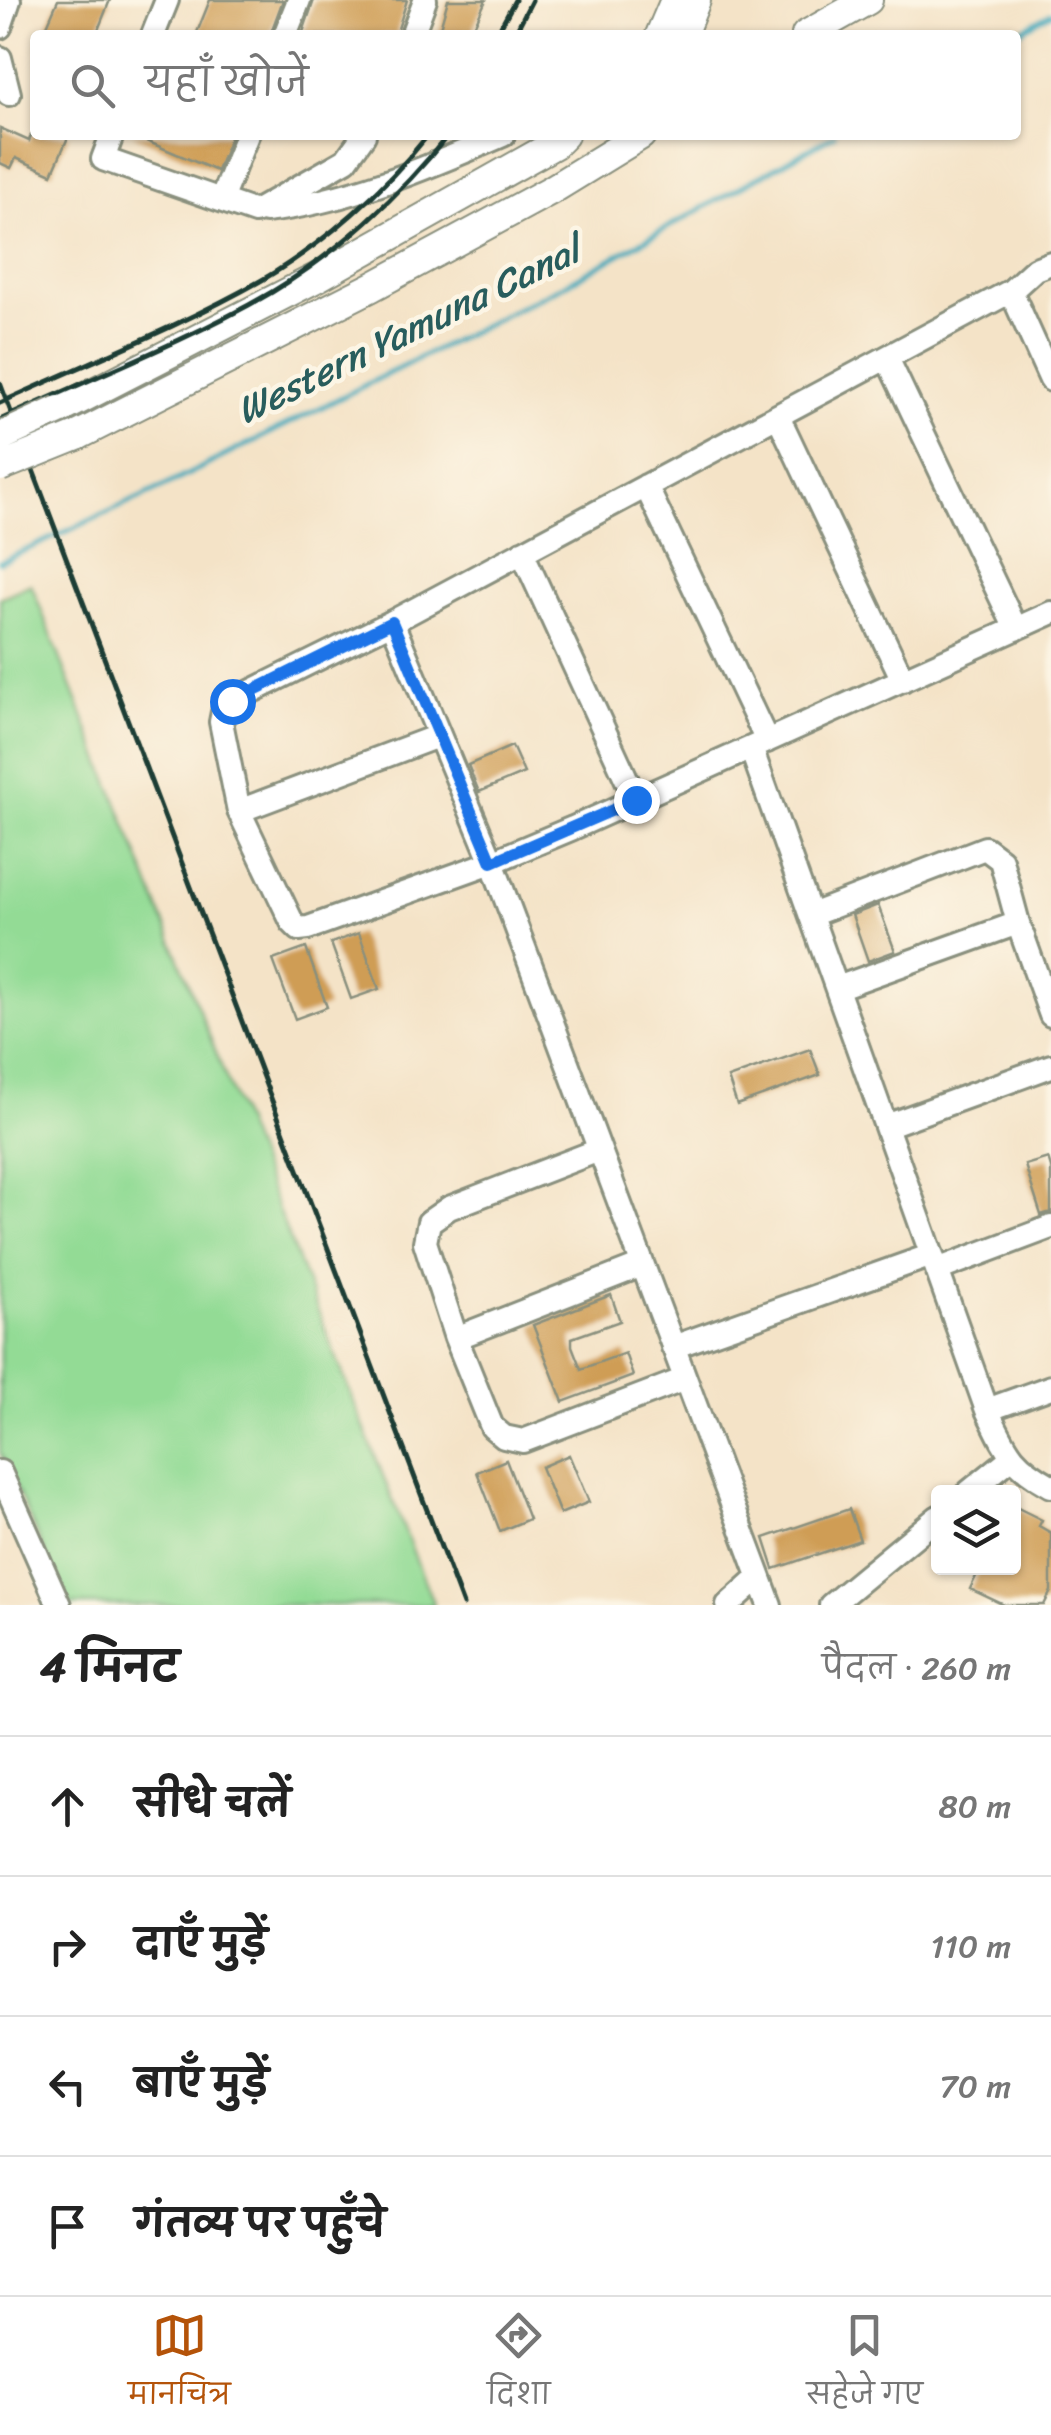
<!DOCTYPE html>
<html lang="hi">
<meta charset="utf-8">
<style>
:root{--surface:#fff;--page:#f2f2f2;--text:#222;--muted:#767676;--line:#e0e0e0;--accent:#b45309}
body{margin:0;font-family:Sriracha,"Playpen Sans Deva",sans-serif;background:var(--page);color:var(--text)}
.controls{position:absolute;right:30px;bottom:30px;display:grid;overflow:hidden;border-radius:10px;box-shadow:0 2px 8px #0004}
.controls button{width:90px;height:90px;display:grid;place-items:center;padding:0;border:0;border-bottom:2px solid var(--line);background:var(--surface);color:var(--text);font:50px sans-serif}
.stop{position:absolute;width:30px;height:30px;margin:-22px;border:8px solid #1a73e8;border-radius:50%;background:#fff}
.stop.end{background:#1a73e8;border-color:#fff;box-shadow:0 2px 10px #0008}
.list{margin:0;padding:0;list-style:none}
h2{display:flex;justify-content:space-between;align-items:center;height:130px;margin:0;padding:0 40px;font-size:42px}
h2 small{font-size:32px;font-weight:400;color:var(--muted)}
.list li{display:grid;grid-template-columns:65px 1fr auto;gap:30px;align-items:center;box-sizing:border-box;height:140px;padding:0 40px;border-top:2px solid var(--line)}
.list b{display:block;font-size:38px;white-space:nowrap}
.list em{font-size:32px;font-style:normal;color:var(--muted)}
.icon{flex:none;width:55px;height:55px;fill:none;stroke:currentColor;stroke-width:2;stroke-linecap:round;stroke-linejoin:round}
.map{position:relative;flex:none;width:1051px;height:1605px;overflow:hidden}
.search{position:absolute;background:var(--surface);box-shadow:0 2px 8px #0004;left:30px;right:30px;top:30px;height:110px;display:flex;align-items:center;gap:25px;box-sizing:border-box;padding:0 35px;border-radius:10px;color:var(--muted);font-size:38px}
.sheet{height:690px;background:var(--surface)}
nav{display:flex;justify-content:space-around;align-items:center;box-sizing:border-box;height:140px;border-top:2px solid var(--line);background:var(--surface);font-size:28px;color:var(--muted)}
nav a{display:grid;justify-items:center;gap:5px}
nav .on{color:var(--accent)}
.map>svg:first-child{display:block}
.green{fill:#93db95;stroke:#598c64;stroke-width:2.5}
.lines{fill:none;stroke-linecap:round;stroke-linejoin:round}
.stream{stroke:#3ca9bc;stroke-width:5}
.building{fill:#cf9d55}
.minor-casing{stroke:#8a907e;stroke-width:28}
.major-casing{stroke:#8a907e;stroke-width:32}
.minor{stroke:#fff;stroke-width:22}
.major{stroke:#fff;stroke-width:28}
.rail{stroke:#1f3d34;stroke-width:5}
.major-bridge-casing{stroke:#8a907e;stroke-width:32;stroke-linecap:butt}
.major-bridge{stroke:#fff;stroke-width:28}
.route{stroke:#1a73e8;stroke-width:12}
.labels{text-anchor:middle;stroke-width:9;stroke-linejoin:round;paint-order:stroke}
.water-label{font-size:38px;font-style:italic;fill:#285d5d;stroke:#fcf5e5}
</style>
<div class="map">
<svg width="1051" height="1605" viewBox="0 0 1051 1605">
<rect width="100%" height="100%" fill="#fcf5e5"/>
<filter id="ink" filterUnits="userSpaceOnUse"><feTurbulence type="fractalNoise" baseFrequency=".01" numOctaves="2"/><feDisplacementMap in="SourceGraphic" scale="20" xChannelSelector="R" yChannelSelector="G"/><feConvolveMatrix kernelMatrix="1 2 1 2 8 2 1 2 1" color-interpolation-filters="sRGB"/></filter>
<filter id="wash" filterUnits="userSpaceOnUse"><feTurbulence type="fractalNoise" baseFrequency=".0048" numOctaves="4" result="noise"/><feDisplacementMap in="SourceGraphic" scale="40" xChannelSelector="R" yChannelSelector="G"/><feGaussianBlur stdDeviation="2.25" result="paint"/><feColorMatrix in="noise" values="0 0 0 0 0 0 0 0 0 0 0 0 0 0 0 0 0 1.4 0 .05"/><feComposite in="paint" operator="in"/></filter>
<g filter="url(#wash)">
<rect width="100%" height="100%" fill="#f4e3c7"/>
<path class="green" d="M 31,584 L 434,1605 L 68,1605 L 0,1452 L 0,598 Z"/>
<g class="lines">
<path class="stream" d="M 1013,35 L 1051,13
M 0,562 L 161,488 L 564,285 L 834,135"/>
</g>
<g id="blocks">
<path class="building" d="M 58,0 L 110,0 L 96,35 L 43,35 Z
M 210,0 L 283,0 L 270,35 L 196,35 Z
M 314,0 L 407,0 L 396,35 L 302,35 Z
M 448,0 L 486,0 L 470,35 L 438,35 Z
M 0,128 L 29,141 L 31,135 L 69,135 L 52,174 L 16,158 L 11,168 L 0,163 Z
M 132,135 L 231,135 L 217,171 Z
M 512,746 L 524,773 L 479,792 L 468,765 Z
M 878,905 L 895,951 L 868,961 L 852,915 Z
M 359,933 L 379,989 L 351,999 L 331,943 Z
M 306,948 L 327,1007 L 295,1019 L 273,960 Z
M 810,1049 L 820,1075 L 737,1105 L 728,1078 Z
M 1048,1158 L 1051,1168 L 1051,1212 L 1041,1215 L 1025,1165 Z
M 611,1295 L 620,1321 L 572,1338 L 572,1346 L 581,1369 L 625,1353 L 633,1376 L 563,1402 L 533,1325 Z
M 569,1455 L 589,1502 L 560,1514 L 541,1467 Z
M 506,1460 L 529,1519 L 500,1531 L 477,1472 Z
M 1014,1506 L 1042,1520 L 1039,1526 L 1051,1533 L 1051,1591 L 1044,1605 L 1004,1605 L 970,1589 L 980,1568 L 1014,1568 Z
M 849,1509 L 860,1540 L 774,1569 L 764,1538 Z"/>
</g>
</g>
<g filter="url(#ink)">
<use href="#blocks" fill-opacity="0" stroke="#8a907e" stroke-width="2.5"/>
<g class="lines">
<defs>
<path id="minor" d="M 0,27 L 9,0
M 153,35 L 167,0
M 285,35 L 299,0
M 412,35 L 425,0
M 0,58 L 9,94
M 112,135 L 103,159 L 255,212 L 346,160 L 364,135
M 221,200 L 247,135
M 265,211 C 347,202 427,168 503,135
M 1011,291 L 1035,269 L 1051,263
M 887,358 L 1016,629
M 1051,380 L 1011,291 L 392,622 L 232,701 L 223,712 L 221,722 L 239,811 L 292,922 L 299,929 L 308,928 L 492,862 L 573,828 L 1051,613
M 778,416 L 903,680
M 646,486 L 767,741
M 522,552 L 636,800
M 392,622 L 492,862 L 770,1605
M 751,748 L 987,1410 C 1007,1451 1010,1463 1051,1486
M 239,811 L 438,736
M 811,915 L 985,848 L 1001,860 L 1018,923 L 1051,1015
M 837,988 L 1018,923
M 886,1126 L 1051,1066
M 599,1150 L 449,1208 L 429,1222 L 425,1242 L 456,1338 L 492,1427 L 504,1437 L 523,1441 L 685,1379
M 937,1270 L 1051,1227
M 456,1338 L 642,1265
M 673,1347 L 932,1255
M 987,1410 L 1051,1387
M 0,1472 L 59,1605
M 969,1492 L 1011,1458
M 728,1605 L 759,1577
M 831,1605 L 938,1517"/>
<path id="major" d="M 660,35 L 675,0
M 682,35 L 696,0
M 806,35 L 868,0
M 59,410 L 318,277 L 555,144 L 564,135
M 77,436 L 372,287 L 553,189 L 641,135"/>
</defs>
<use href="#minor" class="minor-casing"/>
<use href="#major" class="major-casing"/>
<use href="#minor" class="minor"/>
<use href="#major" class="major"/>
<path class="rail" d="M 496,35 L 515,0
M 514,35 L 532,0
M 0,383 L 463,1605
M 0,403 C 87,363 179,327 262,280 C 324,244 384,190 428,135
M 2,419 C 89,379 190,340 272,292 C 338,252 400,196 448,135"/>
<defs>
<path id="major-bridge" d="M 0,437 L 59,410
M 0,467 L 77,436"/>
</defs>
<use href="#major-bridge" class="major-bridge-casing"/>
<use href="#major-bridge" class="major-bridge"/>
</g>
</g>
<g class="lines" filter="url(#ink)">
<path class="route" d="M 232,701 L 392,622 L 492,862 L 636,800"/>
</g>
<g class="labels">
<g class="water-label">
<text transform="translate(408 330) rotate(-26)" y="13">Western Yamuna Canal</text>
</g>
</g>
</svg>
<div class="controls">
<button><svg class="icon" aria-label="layers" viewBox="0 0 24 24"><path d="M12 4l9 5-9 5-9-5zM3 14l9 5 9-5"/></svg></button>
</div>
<div class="stop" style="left:232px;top:701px"></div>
<div class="stop end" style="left:636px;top:800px"></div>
<div class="search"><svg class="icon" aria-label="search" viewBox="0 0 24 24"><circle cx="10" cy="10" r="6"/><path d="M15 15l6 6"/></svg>यहाँ खोजें</div>
</div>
<section class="sheet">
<h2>4 मिनट<small>पैदल · 260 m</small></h2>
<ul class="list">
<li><svg class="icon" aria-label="ahead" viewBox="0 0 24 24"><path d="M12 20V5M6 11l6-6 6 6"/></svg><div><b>सीधे चलें</b></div><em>80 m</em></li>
<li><svg class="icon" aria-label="right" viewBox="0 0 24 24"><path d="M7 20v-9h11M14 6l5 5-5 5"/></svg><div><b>दाएँ मुड़ें</b></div><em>110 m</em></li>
<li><svg class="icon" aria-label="left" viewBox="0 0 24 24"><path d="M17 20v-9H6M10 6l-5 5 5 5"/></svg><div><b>बाएँ मुड़ें</b></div><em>70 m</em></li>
<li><svg class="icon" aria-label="arrive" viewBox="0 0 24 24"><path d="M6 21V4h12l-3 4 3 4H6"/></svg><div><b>गंतव्य पर पहुँचे</b></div></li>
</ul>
</section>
<nav>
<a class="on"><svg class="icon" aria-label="map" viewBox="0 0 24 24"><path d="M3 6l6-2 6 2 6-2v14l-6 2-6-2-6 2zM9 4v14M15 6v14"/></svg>मानचित्र</a>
<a><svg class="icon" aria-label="directions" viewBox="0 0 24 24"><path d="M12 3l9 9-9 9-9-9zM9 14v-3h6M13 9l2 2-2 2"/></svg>दिशा</a>
<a><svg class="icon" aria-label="saved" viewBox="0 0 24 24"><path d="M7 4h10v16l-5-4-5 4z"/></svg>सहेजे गए</a>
</nav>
